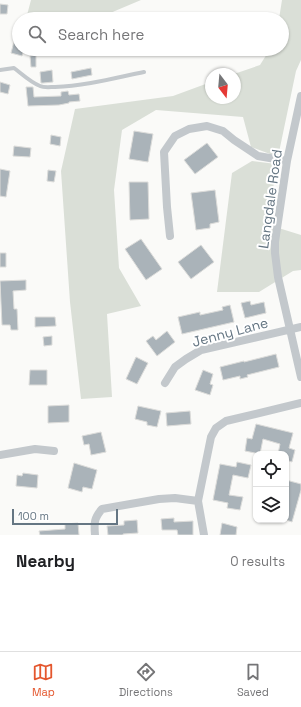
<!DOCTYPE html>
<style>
:root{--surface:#fff;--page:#f6f6f6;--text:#202124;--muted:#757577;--line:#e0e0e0;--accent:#e4572e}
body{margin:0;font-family:"Space Grotesk",sans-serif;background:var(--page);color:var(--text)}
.controls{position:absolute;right:12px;bottom:12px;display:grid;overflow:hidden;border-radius:8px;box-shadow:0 1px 3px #0004}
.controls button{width:36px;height:36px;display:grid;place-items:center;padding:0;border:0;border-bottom:1px solid var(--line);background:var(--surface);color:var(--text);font:20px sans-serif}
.compass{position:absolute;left:205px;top:68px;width:36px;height:36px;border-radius:50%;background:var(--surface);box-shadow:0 1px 3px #0004;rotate:164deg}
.scale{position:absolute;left:12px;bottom:10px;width:106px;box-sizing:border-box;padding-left:4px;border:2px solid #657683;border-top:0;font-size:11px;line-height:14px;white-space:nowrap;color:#657683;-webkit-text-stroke:3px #fff;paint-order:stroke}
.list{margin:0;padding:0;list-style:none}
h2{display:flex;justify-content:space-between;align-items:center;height:52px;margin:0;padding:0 16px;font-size:17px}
h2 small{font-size:13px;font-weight:400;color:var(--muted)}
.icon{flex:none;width:22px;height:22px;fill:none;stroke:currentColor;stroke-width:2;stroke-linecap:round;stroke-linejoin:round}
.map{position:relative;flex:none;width:301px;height:535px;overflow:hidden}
.search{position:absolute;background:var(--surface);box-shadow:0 1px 3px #0004;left:12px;right:12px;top:12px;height:44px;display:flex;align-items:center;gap:10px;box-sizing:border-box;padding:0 14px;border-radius:22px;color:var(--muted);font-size:15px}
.sheet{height:116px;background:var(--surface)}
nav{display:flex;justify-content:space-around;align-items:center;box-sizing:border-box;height:56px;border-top:1px solid var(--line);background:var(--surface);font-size:11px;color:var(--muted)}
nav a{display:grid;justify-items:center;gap:2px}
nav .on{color:var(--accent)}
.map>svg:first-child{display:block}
.green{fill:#dadfd7}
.building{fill:#aab3b9;stroke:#dcdcda}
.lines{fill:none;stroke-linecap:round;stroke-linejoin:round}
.service{stroke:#c3c8cc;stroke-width:4}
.minor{stroke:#c3c8cc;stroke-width:8}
.labels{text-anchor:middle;stroke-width:4;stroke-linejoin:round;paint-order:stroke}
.street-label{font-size:14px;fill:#657683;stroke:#fff}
</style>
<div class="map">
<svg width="301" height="535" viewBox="0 0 301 535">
<rect width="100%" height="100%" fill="#fafaf8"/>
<path class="green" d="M 31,0 L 141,0 L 96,19 L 26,19 Z
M 282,0 L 301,0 L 301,60 L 296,71 L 278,157 L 251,147 L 243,117 L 156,110 L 122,130 L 114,190 L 119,268 L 141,306 L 107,314 L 112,397 L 81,399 L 70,302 L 61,171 L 75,109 L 173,96 L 211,82 L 211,98 L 235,98 L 235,74 L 234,74 L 260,65 L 270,49 L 282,49 L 282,19 L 279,19 Z
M 252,161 L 276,164 L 269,225 L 301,235 L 301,270 L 293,271 L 259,292 L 217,292 L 232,173 Z"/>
<path class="building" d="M 0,4 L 8,5 L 7,14 L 0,14 Z
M 17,30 L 19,30 L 19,49 L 24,49 L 22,56 L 11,53 Z
M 36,55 L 36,67 L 31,67 L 30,56 Z
M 91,68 L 92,75 L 72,79 L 71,72 Z
M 52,70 L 53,82 L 43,83 L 41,83 L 40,72 Z
M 0,82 L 10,85 L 8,94 L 0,92 Z
M 26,87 L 33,87 L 34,97 L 61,96 L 61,92 L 68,91 L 69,95 L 79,94 L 80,101 L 69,102 L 69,103 L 59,105 L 28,106 Z
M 134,131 L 153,134 L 148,162 L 129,159 Z
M 51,135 L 61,137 L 60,146 L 50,144 Z
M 207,143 L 218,157 L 195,174 L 184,160 Z
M 14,146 L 31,148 L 30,157 L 13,156 Z
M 0,169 L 10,171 L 6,197 L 0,196 Z
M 48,170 L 56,171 L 54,182 L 47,181 Z
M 129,182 L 148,182 L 149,219 L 130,220 Z
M 215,190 L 219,222 L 210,224 L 210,228 L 196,230 L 191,193 Z
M 141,239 L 162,269 L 146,280 L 125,249 Z
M 201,245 L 214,262 L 191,279 L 178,262 Z
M 0,253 L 6,253 L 6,267 L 0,267 Z
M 26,280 L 26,290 L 13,291 L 14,309 L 17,309 L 18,330 L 11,330 L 10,325 L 2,325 L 0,281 Z
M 250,301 L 251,305 L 264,302 L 266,313 L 245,318 L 241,303 Z
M 230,305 L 234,322 L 182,334 L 178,317 L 200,312 L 200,315 L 223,310 L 222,307 Z
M 35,317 L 55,317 L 56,326 L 35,327 Z
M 167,331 L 175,342 L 157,356 L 146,341 L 153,336 L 156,340 Z
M 52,336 L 52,345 L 44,346 L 43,337 Z
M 276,354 L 279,367 L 247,375 L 248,377 L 240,379 L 240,376 L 223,380 L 220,367 L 244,361 L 244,362 Z
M 136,357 L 148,363 L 137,384 L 126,379 Z
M 30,370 L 47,370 L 47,385 L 29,385 Z
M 203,370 L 213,374 L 210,384 L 213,385 L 210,395 L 195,390 Z
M 69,405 L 69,422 L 48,423 L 48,406 Z
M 138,406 L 161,411 L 157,427 L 147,425 L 147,422 L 135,419 Z
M 190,411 L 191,424 L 167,426 L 166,413 Z
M 256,424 L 293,433 L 289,448 L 295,450 L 292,462 L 286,460 L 286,454 L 278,454 L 280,444 L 263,439 L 260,454 L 245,451 L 247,438 L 252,439 Z
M 101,432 L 106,452 L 91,455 L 89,444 L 84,445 L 82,436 Z
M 237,462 L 251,465 L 248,478 L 233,475 L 229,495 L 243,497 L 240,510 L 227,508 L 228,503 L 213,500 L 220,464 L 236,467 Z
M 74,463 L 97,470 L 92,489 L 83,487 L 82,492 L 68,488 Z
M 23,473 L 38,475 L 37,488 L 16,486 L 17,475 L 22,476 Z
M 286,480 L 301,484 L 301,490 L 292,522 L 286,520 Z
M 174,518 L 174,522 L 193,521 L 193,535 L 178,535 L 177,530 L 162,530 L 161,519 Z
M 137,520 L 138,533 L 123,534 L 123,535 L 108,535 L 107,526 L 124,525 L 124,521 Z
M 78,523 L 79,535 L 40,535 L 39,531 L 65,529 L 65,524 Z
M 222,523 L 237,527 L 236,535 L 220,535 Z"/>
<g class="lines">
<path class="service" d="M 0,70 L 14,68 C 22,74 30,82 40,86 C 44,88 50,87 55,87 C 85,86 115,78 144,72"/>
<path class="minor" d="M 301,96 L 287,161 L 275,242 L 275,253 L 278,277 L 301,377
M 170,236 L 167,207 L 164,152 L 175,136 L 189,129 L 207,126 L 223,131 L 234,140 L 258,156 L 287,161
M 165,383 L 175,367 L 186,359 L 201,350 L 301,327
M 0,455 L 35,449 L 54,451
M 95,535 C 94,523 94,518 102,509 L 159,499 L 175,498 L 198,501
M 204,535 L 198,501 L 211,437 L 216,428 L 226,421 L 301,403"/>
</g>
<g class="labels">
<g class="street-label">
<text transform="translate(270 199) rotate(-82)" y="5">Langdale Road</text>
<text transform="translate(230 332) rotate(-15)" y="5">Jenny Lane</text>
</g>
</g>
</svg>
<div class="controls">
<button><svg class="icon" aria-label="locate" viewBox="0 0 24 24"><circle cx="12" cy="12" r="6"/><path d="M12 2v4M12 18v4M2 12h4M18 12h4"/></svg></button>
<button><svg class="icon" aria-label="layers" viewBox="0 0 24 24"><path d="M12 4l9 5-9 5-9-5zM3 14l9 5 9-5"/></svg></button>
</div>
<svg class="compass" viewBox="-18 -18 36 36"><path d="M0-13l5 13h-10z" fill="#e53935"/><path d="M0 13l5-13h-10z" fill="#757577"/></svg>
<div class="scale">100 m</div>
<div class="search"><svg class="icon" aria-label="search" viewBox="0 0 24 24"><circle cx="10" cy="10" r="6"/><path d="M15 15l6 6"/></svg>Search here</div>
</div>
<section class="sheet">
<h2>Nearby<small>0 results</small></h2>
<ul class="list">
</ul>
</section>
<nav>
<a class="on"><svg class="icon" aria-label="map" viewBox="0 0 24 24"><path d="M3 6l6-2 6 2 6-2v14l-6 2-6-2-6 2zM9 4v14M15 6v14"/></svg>Map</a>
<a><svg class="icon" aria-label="directions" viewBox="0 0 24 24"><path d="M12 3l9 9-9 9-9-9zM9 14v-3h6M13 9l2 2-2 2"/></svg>Directions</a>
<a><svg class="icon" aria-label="saved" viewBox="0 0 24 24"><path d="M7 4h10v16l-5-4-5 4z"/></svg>Saved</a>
</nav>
